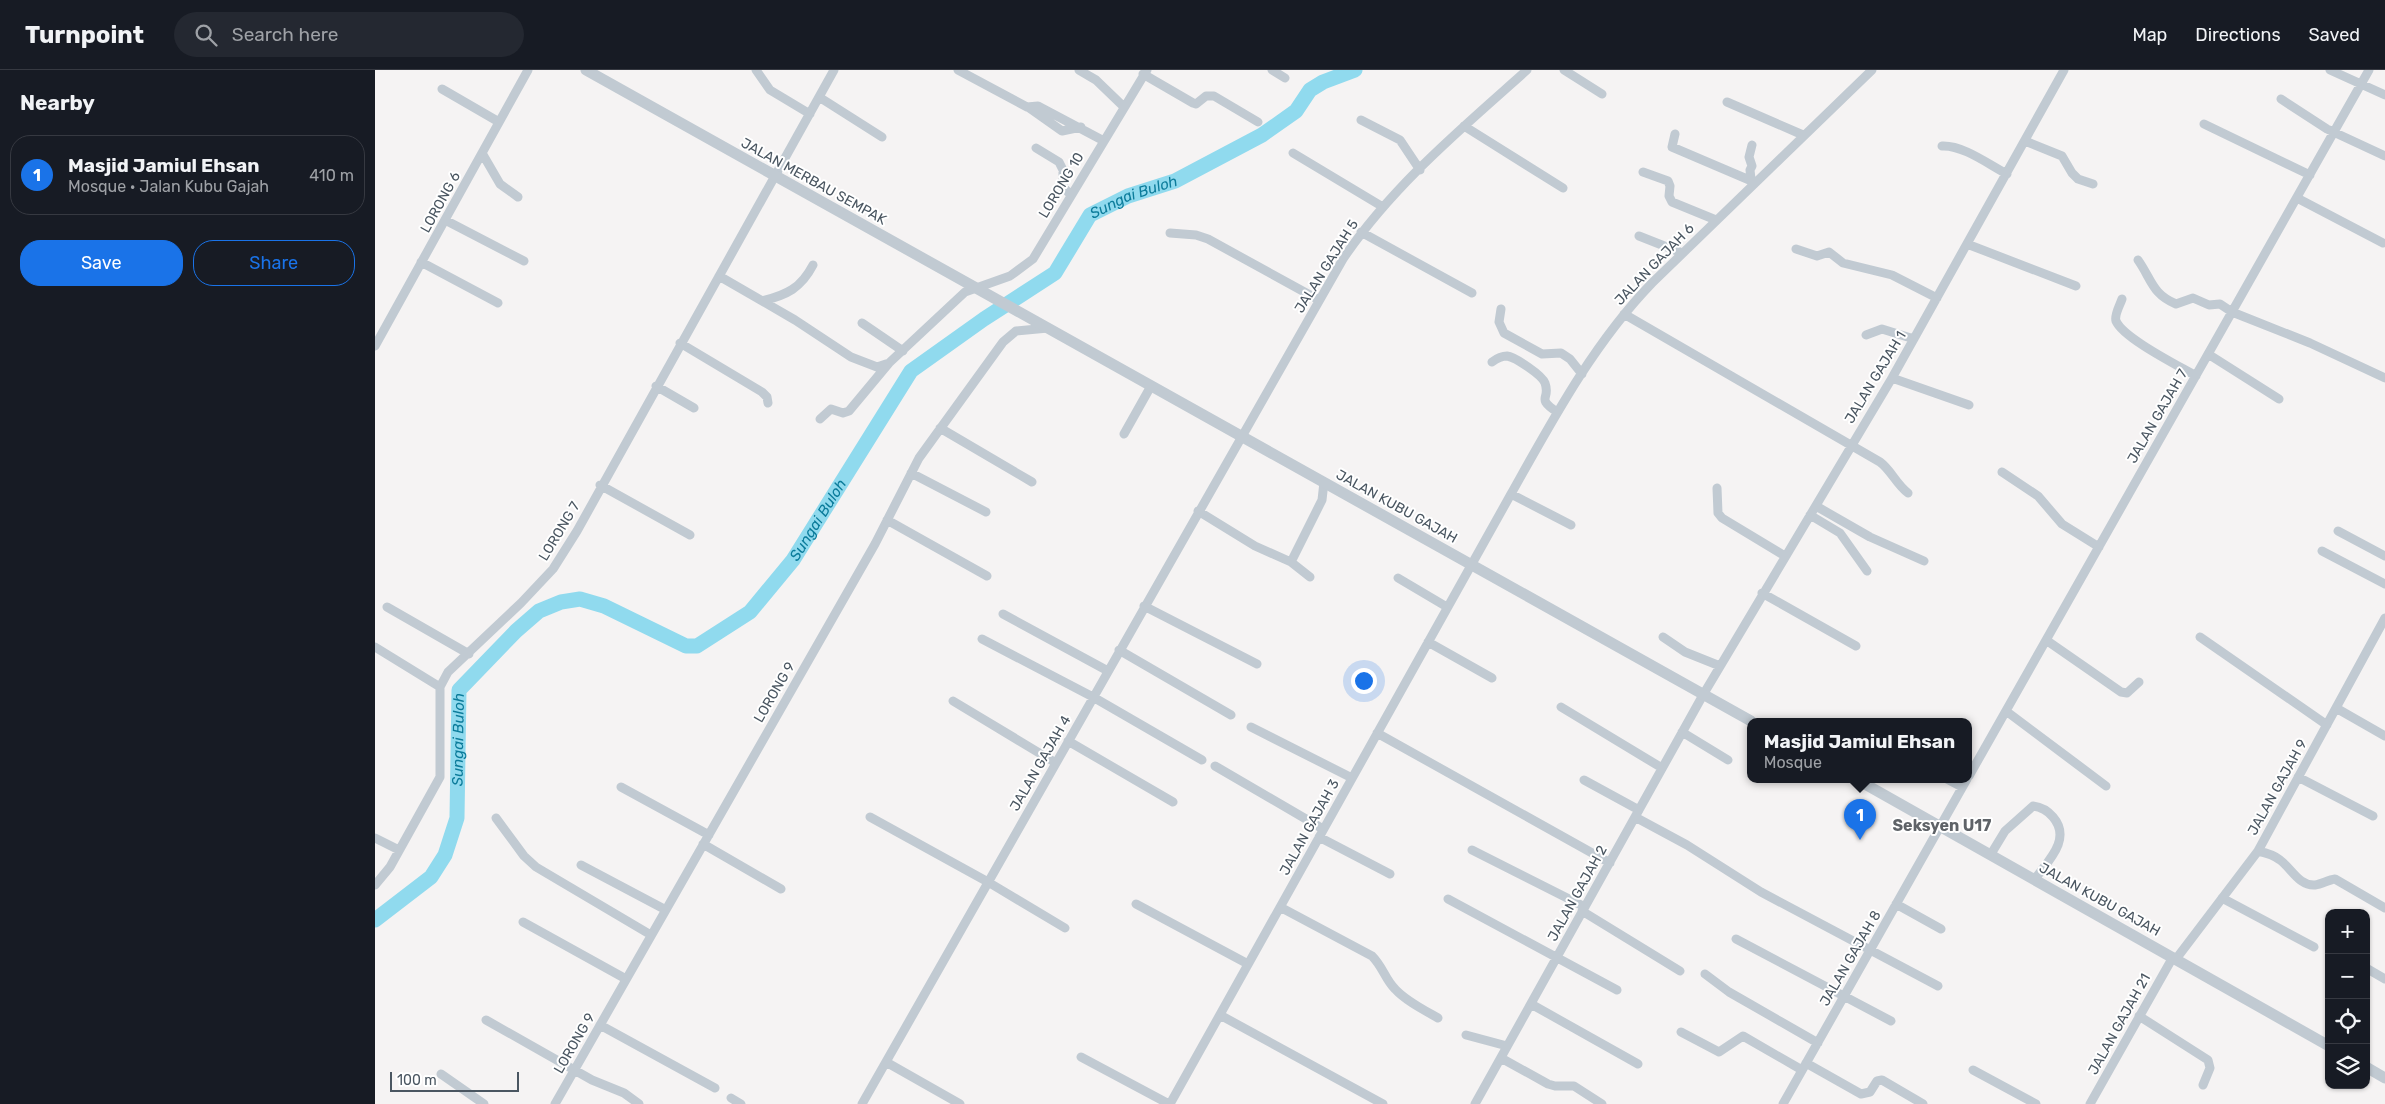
<!DOCTYPE html>
<meta charset="utf-8">
<style>
:root{--surface:#171b24;--page:#242831;--text:#f1f3f6;--muted:#9ea1a6;--line:#363941;--accent:#1a73e8}
body{margin:0;font-family:Rubik,sans-serif;background:var(--page);color:var(--text)}
.controls{position:absolute;right:15px;bottom:15px;display:grid;overflow:hidden;border-radius:10px;box-shadow:0 1px 4px #0004}
.controls button{width:45px;height:45px;display:grid;place-items:center;padding:0;border:0;border-bottom:1px solid var(--line);background:var(--surface);color:var(--text);font:25px sans-serif}
.scale{position:absolute;left:15px;bottom:12px;width:129px;box-sizing:border-box;padding-left:5px;border:2px solid #4a5661;border-top:0;font-size:14px;line-height:18px;white-space:nowrap;color:#4a5661;-webkit-text-stroke:4px #fff;paint-order:stroke}
.you{position:absolute;left:988px;top:610px;width:18px;height:18px;margin:-12px;border:4px solid #fff;border-radius:50%;background:#1a73e8;box-shadow:0 0 0 8px #1a73e833}
.badge{display:grid;place-items:center;width:32px;height:32px;border-radius:50%;background:var(--accent);color:#fff;font-size:16px;font-weight:700}
.pin{position:absolute;translate:-50% -41px;filter:drop-shadow(0 1px 2px #0008)}
.pin::after{content:'';position:absolute;top:26px;width:18px;height:15px;background:inherit;clip-path:polygon(0 0,100% 0,50% 100%)}
.popup{position:absolute;left:1372px;top:648px;width:225px;height:65px;box-sizing:border-box;display:grid;place-content:center;border-radius:10px;background:var(--surface);filter:drop-shadow(0 1px 4px #0005);font-size:16px;white-space:nowrap;color:var(--muted)}
.popup b{font-size:19px;color:var(--text)}
.popup::after{content:'';position:absolute;left:50%;top:100%;margin-left:-10px;border:10px solid transparent;border-top-color:var(--surface)}
.list{margin:0;padding:0;list-style:none}
h2{display:flex;justify-content:space-between;align-items:center;height:65px;margin:0;padding:0 20px;font-size:21px}
h2 small{font-size:16px;font-weight:400;color:var(--muted)}
.list li{display:grid;grid-template-columns:32px 1fr auto;gap:15px;align-items:center;box-sizing:border-box;height:80px;margin:0 10px 10px;padding:0 10px;border:1px solid var(--line);border-radius:20px}
.list b{display:block;font-size:19px;white-space:nowrap}
.list p{margin:0;font-size:16px;white-space:nowrap;color:var(--muted)}
.list em{font-size:16px;font-style:normal;color:var(--muted)}
.actions{display:flex;gap:10px;padding:15px 20px}
.actions a{flex:1;padding:11px 0;border:1px solid var(--accent);border-radius:20px;text-align:center;font-size:18px;color:var(--accent)}
.actions .main{background:var(--accent);color:#fff}
.icon{flex:none;width:28px;height:28px;fill:none;stroke:currentColor;stroke-width:2;stroke-linecap:round;stroke-linejoin:round}
.map{position:relative;flex:none;width:2010px;height:1034px;overflow:hidden}
header{display:flex;align-items:center;gap:30px;box-sizing:border-box;height:70px;padding:0 25px;background:var(--surface);border-bottom:1px solid var(--line)}
header strong{font-size:24px}
nav{display:flex;gap:28px;margin-inline-start:auto;font-size:18px}
.search{width:350px;height:45px;background:var(--page);display:flex;align-items:center;gap:12px;box-sizing:border-box;padding:0 18px;border-radius:28px;color:var(--muted);font-size:19px}
main{display:flex}
aside{flex:1;background:var(--surface)}
.map>svg:first-child{display:block}
.lines{fill:none;stroke-linecap:round;stroke-linejoin:round}
.river{stroke:#90daee;stroke-width:15}
.minor{stroke:#c1cad2;stroke-width:9}
.tertiary{stroke:#c1cad2;stroke-width:11}
.labels{text-anchor:middle;stroke-width:4;stroke-linejoin:round;paint-order:stroke}
.street-label{font-size:14px;fill:#4a5661;stroke:#fff}
.water-label{font-size:15px;font-style:italic;fill:#0c7c9b;stroke:#fff}
.quarter-label{font-size:16px;font-weight:bold;fill:#5f6368;stroke:#fff}
</style>
<header>
<strong>Turnpoint</strong>
<div class="search"><svg class="icon" aria-label="search" viewBox="0 0 24 24"><circle cx="10" cy="10" r="6"/><path d="M15 15l6 6"/></svg>Search here</div>
<nav><a>Map</a><a>Directions</a><a>Saved</a></nav>
</header>
<main>
<aside>
<h2>Nearby<small></small></h2>
<ul class="list">
<li><span class="badge">1</span><div><b>Masjid Jamiul Ehsan</b><p>Mosque · Jalan Kubu Gajah</p></div><em>410 m</em></li>
</ul>
<div class="actions"><a class="main">Save</a><a>Share</a></div>
</aside>
<div class="map">
<svg width="2010" height="1034" viewBox="0 0 2010 1034">
<rect width="100%" height="100%" fill="#f5f3f3"/>
<g class="lines">
<path class="river" id="s1" d="M 0,850 L 56,807 L 70,785 L 82,748 L 84,620 L 141,561 L 164,541 L 186,532 L 205,529 L 229,536 L 311,576 L 322,576 L 375,542 L 418,490 L 536,301 L 609,249 L 680,203 L 715,145 L 753,126 L 800,111 L 887,65 L 921,41 L 935,20 L 948,12 L 980,0"/>
<path class="minor" d="M 381,0 L 395,20 L 435,44
M 583,0 L 652,37 L 663,36 L 729,71
M 704,0 L 721,10 L 749,37
M 897,0 L 910,8
M 1189,0 L 1227,24
M 1955,0 L 2010,25
M 768,4 L 818,33 L 821,34 L 831,26 L 839,26 L 883,52
M 67,19 L 124,52
M 444,27 L 507,67
M 1906,29 L 1952,59 L 2010,86
M 1352,32 L 1428,65
M 653,37 L 687,61 L 706,57
M 986,50 L 1025,70 L 1045,100
M 1829,54 L 1935,105
M 1089,56 L 1188,118
M 1300,64 L 1297,77 L 1379,112
M 1650,71 L 1687,86 L 1697,103 L 1703,109 L 1718,114
M 1567,76 C 1588,75 1613,94 1632,104
M 661,78 L 684,92 L 688,100 L 688,117 L 696,125
M 107,83 L 125,114 L 143,127
M 918,83 L 1008,137
M 1268,102 L 1293,111 L 1295,116 L 1294,126 L 1297,132 L 1341,150
M 1376,109 L 1375,100 L 1377,96 L 1374,87 L 1377,75
M 1922,128 L 2008,173
M 70,150 L 149,191
M 986,162 L 1097,223
M 795,163 L 821,165 L 833,169 L 944,230
M 1264,166 L 1307,183
M 1592,174 L 1701,216
M 1421,179 L 1442,186 L 1454,182 L 1468,193 L 1517,205 L 1562,228
M 1763,190 C 1777,210 1777,224 1801,234 L 1818,228 L 1834,235 L 1845,234 L 1857,242 L 1935,273 L 2010,308
M 46,192 L 123,233
M 344,206 L 420,250 L 476,287 L 502,297 L 514,293 L 590,222 L 635,206 L 658,189 L 772,0
M 1747,229 C 1745,235 1739,245 1741,251 C 1748,268 1804,296 1821,306
M 387,231 C 412,225 426,218 438,195
M 1126,239 L 1124,252 L 1129,263 L 1167,284 L 1186,283 L 1195,289 L 1207,304
M 1249,244 L 1505,392 C 1516,400 1521,414 1533,423
M 487,253 L 528,281
M 1491,265 L 1507,259 L 1539,269
M 305,273 L 387,322 L 392,327 L 393,333
M 0,276 L 153,0
M 1833,284 L 1904,329
M 1117,292 C 1121,289 1126,286 1132,286 C 1140,287 1167,305 1170,313 C 1176,330 1160,327 1182,342
M 1517,308 L 1594,335
M 281,316 L 319,338
M 445,349 L 456,339 L 468,343 L 474,341 L 514,293
M 565,358 L 657,412
M 749,364 L 776,316
M 1627,402 L 1663,426 L 1687,454 L 1724,477
M 536,403 L 611,442
M 225,415 L 315,465
M 1342,418 L 1343,443 L 1347,448 L 1410,486
M 1136,424 L 1196,455
M 1441,436 L 1495,467 L 1549,491
M 823,441 L 880,476 L 916,492 L 935,507
M 1435,445 L 1465,463 L 1492,501
M 512,450 L 612,506
M 1963,461 L 2010,486
M 1947,481 L 2010,514
M 916,492 L 947,430 L 949,412
M 1023,508 L 1072,537
M 1387,523 L 1481,576
M 769,536 L 882,594
M 12,537 L 94,584
M 628,544 L 733,601
M 1288,567 L 1310,582 L 1345,596
M 1825,567 L 1952,655
M 607,569 L 718,627 L 827,690
M 1671,570 L 1746,622 L 1752,623 L 1764,612
M 1053,572 L 1117,608
M 0,577 L 65,617
M 744,580 L 856,645
M 578,631 L 681,693
M 1186,637 L 1287,698
M 1961,638 L 2010,666
M 1631,641 L 1731,716
M 876,657 L 977,708
M 1307,662 L 1353,690
M 1002,663 L 1235,793
M 693,671 L 798,732
M 840,696 L 948,759
M 1594,706 L 1994,0
M 1923,707 L 1998,746
M 1572,709 L 1587,717
M 1209,710 L 1264,740
M 246,717 L 334,765
M 495,747 L 613,812 L 690,858
M 1260,747 L 1312,775 L 1386,822 L 1563,916
M 121,748 L 149,786 L 161,797 L 276,865
M 944,767 L 1015,804
M 0,768 L 24,780
M 328,774 L 406,819
M 1097,780 L 1210,837
M 1883,781 C 1892,783 1899,785 1905,790 C 1917,799 1924,816 1940,815 C 1947,814 1953,810 1960,809 L 2010,838
M 1616,784 L 1630,761 L 1658,736 C 1666,737 1673,741 1678,747 C 1697,769 1673,791 1660,809
M 206,795 L 291,840
M 0,815 L 15,797 L 65,707 L 65,617 L 73,602 L 146,533 L 178,499 L 202,461 L 459,0
M 1847,828 L 1939,877
M 1073,829 L 1242,920
M 761,834 L 873,894
M 1521,834 L 1566,859
M 905,837 L 997,886 C 1008,897 1010,909 1020,919 C 1031,931 1049,940 1063,948
M 1207,841 L 1305,901
M 148,852 L 251,909
M 1361,869 L 1516,951
M 1801,889 L 1883,781 L 2010,548
M 1991,898 L 2010,909
M 1330,904 L 1354,922 L 1443,973
M 1156,934 L 1263,994
M 845,945 L 1008,1034
M 1764,946 L 1833,990 L 1835,998 L 1828,1015
M 111,950 L 217,1010 L 249,1023 L 264,1034
M 225,955 L 340,1018
M 1306,962 L 1344,982 L 1368,966 L 1427,1000
M 1091,965 L 1132,976
M 706,987 L 794,1034
M 1126,988 L 1173,1014 L 1180,1016 L 1199,1016 L 1227,1034
M 511,992 L 585,1034
M 1431,993 L 1486,1024 L 1495,1022 L 1502,1011 L 1507,1010 L 1548,1034
M 1598,1000 L 1661,1034
M 66,1004 L 109,1034
M 356,1028 L 366,1034
M 180,1034 L 500,474 L 544,388 L 628,272 L 641,261 L 673,258
M 487,1034 L 968,189 C 1017,116 1087,58 1152,0
M 795,1034 L 1136,424 C 1177,351 1218,274 1277,213 L 1497,0
M 1100,1034 L 1328,625 L 1517,308 L 1689,0
M 1408,1034 L 1592,709
M 1715,1034 L 1798,887"/>
<path class="tertiary" d="M 211,0 L 1376,651
M 1481,709 L 1954,976
M 1991,997 L 2010,1008"/>
</g>
<g class="labels">
<g class="street-label">
<text transform="translate(439 111) rotate(29)" y="5">JALAN MERBAU SEMPAK</text>
<text transform="translate(686 115) rotate(-59)" y="5">LORONG 10</text>
<text transform="translate(65 132) rotate(-61)" y="5">LORONG 6</text>
<text transform="translate(1279 194) rotate(-46)" y="5">JALAN GAJAH 6</text>
<text transform="translate(951 196) rotate(-58)" y="5">JALAN GAJAH 5</text>
<text transform="translate(1500 307) rotate(-59)" y="5">JALAN GAJAH 1</text>
<text transform="translate(1782 346) rotate(-60)" y="5">JALAN GAJAH 7</text>
<text transform="translate(1022 436) rotate(29)" y="5">JALAN KUBU GAJAH</text>
<text transform="translate(184 461) rotate(-59)" y="5">LORONG 7</text>
<text transform="translate(399 622) rotate(-60)" y="5">LORONG 9</text>
<text transform="translate(665 693) rotate(-60)" y="5">JALAN GAJAH 4</text>
<text transform="translate(1902 717) rotate(-61)" y="5">JALAN GAJAH 9</text>
<text transform="translate(934 757) rotate(-61)" y="5">JALAN GAJAH 3</text>
<text transform="translate(1202 823) rotate(-61)" y="5">JALAN GAJAH 2</text>
<text transform="translate(1725 829) rotate(29)" y="5">JALAN KUBU GAJAH</text>
<text transform="translate(1475 888) rotate(-60)" y="5">JALAN GAJAH 8</text>
<text transform="translate(1744 954) rotate(-61)" y="5">JALAN GAJAH 21</text>
<text transform="translate(199 973) rotate(-60)" y="5">LORONG 9</text>
</g>
<g class="water-label">
<text dy="5" stroke="none"><textPath href="#s1" startOffset="1189">Sungai Buloh</textPath></text>
<text dy="5" stroke="none"><textPath href="#s1" startOffset="724">Sungai Buloh</textPath></text>
<text dy="5" stroke="none"><textPath href="#s1" startOffset="214">Sungai Buloh</textPath></text>
</g>
<g class="quarter-label">
<text x="1567" y="761">Seksyen U17</text>
</g>
</g>
</svg>
<div class="controls">
<button>+</button>
<button>−</button>
<button><svg class="icon" aria-label="locate" viewBox="0 0 24 24"><circle cx="12" cy="12" r="6"/><path d="M12 2v4M12 18v4M2 12h4M18 12h4"/></svg></button>
<button><svg class="icon" aria-label="layers" viewBox="0 0 24 24"><path d="M12 4l9 5-9 5-9-5zM3 14l9 5 9-5"/></svg></button>
</div>
<div class="scale">100 m</div>
<div class="you"></div>
<div class="pin badge" style="left:1485px;top:770px">1</div>
<div class="popup"><b>Masjid Jamiul Ehsan</b>Mosque</div>
</div>
</main>
